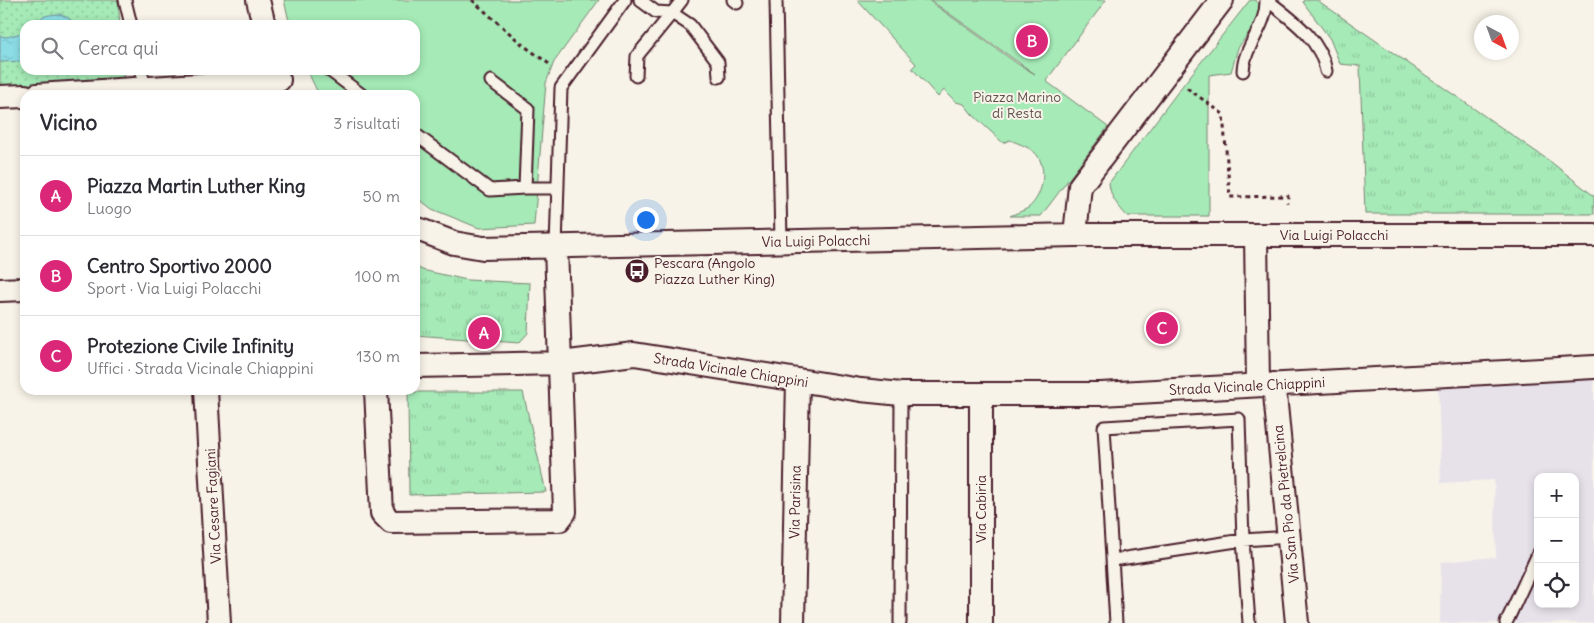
<!DOCTYPE html>
<html lang="it">
<meta charset="utf-8">
<style>
:root{--surface:#fff;--page:#f2f2f3;--text:#2b2b33;--muted:#7c7c81;--line:#e1e1e2;--accent:#db2777}
body{margin:0;font-family:Delius,sans-serif;background:var(--page);color:var(--text)}
.controls{position:absolute;right:15px;bottom:15px;display:grid;overflow:hidden;border-radius:10px;box-shadow:0 2px 8px #0003}
.controls button{width:45px;height:45px;display:grid;place-items:center;padding:0;border:0;border-bottom:1px solid var(--line);background:var(--surface);color:var(--text);font:25px sans-serif}
.compass{position:absolute;left:1474px;top:15px;width:45px;height:45px;border-radius:50%;background:var(--surface);box-shadow:0 2px 8px #0003;rotate:139deg}
.you{position:absolute;left:645px;top:219px;width:18px;height:18px;margin:-12px;border:4px solid #fff;border-radius:50%;background:#1a73e8;box-shadow:0 0 0 8px #1a73e833}
.badge{display:grid;place-items:center;width:32px;height:32px;border-radius:50%;background:var(--accent);color:#fff;font-size:16px;font-weight:700}
.pin{position:absolute;translate:-50% -50%;border:2px solid #fff;box-shadow:0 1px 5px #0006}
.list{margin:0;padding:0;list-style:none}
h2{display:flex;justify-content:space-between;align-items:center;height:65px;margin:0;padding:0 20px;font-size:21px}
h2 small{font-size:16px;font-weight:400;color:var(--muted)}
.list li{display:grid;grid-template-columns:32px 1fr auto;gap:15px;align-items:center;box-sizing:border-box;height:80px;padding:0 20px;border-top:1px solid var(--line)}
.list b{display:block;font-size:19px;white-space:nowrap}
.list p{margin:0;font-size:16px;white-space:nowrap;color:var(--muted)}
.list em{font-size:16px;font-style:normal;color:var(--muted)}
.icon{flex:none;width:28px;height:28px;fill:none;stroke:currentColor;stroke-width:2;stroke-linecap:round;stroke-linejoin:round}
.map{position:relative;flex:none;width:1594px;height:623px;overflow:hidden}
.search{position:absolute;background:var(--surface);box-shadow:0 2px 8px #0003;left:20px;top:20px;width:400px;height:55px;display:flex;align-items:center;gap:12px;box-sizing:border-box;padding:0 18px;border-radius:15px;color:var(--muted);font-size:19px}
.panel{position:absolute;background:var(--surface);box-shadow:0 2px 8px #0003;left:20px;top:90px;width:400px;height:305px;border-radius:15px}
.map>svg:first-child{display:block}
.built{fill:#e7e2ea;fill-rule:evenodd}
.grass{fill:url(#grass-tufts);stroke:#788471}
.park{fill:url(#park-dots);stroke:#788471}
.garden{fill:#a5eab7;stroke:#788471}
.water{fill:url(#water-ripples);stroke:#72919b}
.lines{fill:none;stroke-linecap:round;stroke-linejoin:round}
.service-casing{stroke:#4a1f2b;stroke-width:15}
.minor-casing{stroke:#4a1f2b;stroke-width:26}
.path{stroke:#4a1f2b;stroke-width:3;stroke-dasharray:4 4;stroke-linecap:butt}
.service{stroke:#f7f3e8;stroke-width:11}
.minor{stroke:#f7f3e8;stroke-width:22}
.labels{text-anchor:middle;stroke-width:4;stroke-linejoin:round;paint-order:stroke}
.park-label{font-size:14px;fill:#61524e;stroke:#f7f3e8}
.street-label{font-size:14px;fill:#4a1f2b;stroke:#f7f3e8}
.poi-label{font-size:14px;fill:#4a1f2b;stroke:#f7f3e8;text-anchor:start}
</style>
<div class="map">
<svg width="1594" height="623" viewBox="0 0 1594 623">
<defs>
<pattern id="grass-tufts" width="24" height="20" patternUnits="userSpaceOnUse" patternTransform="scale(1.25)"><rect width="24" height="20" fill="#a5eab7"/><path d="M3 7l-1-3M5 7V3M7 7l1-3M15 17l-1-3M17 17v-4M19 17l1-3" fill="none" stroke="#90c89e"/></pattern>
<pattern id="park-dots" width="8" height="8" patternUnits="userSpaceOnUse" patternTransform="scale(1.25)"><rect width="8" height="8" fill="#a5eab7"/><path d="M2 2h.1M6 6h.1" fill="none" stroke="#90c89e" stroke-width="1.8" stroke-linecap="round"/></pattern>
<pattern id="water-ripples" width="26" height="14" patternUnits="userSpaceOnUse" patternTransform="scale(1.25)"><rect width="26" height="14" fill="#8cdde5"/><path d="M2 4q2-2 4 0t4 0M15 11q2-2 4 0t4 0" fill="none" stroke="#7abdc5"/></pattern>
</defs>
<rect width="100%" height="100%" fill="#f7f3e8"/>
<filter id="ink" filterUnits="userSpaceOnUse"><feTurbulence type="fractalNoise" baseFrequency=".02" numOctaves="2"/><feDisplacementMap in="SourceGraphic" scale="10" xChannelSelector="R" yChannelSelector="G"/><feConvolveMatrix kernelMatrix="1 2 1 2 8 2 1 2 1" color-interpolation-filters="sRGB"/></filter>
<g filter="url(#ink)">
<path class="built" d="M 1594,370 L 1594,623 L 1440,623 L 1441,562 L 1496,557 L 1494,480 L 1441,483 L 1438,377 ZM 1538,477 L 1575,477 L 1575,604 L 1538,604 Z"/>
<path class="grass" d="M 1304,0 L 1317,0 L 1551,162 L 1594,196 L 1594,214 L 1365,214 L 1360,66 L 1340,64 L 1330,39 L 1303,2 Z
M 415,266 L 422,270 L 467,280 L 530,283 L 528,333 L 519,343 L 415,335 Z
M 408,392 L 523,392 L 546,492 L 409,495 Z"/>
<path class="park" d="M 0,0 L 118,0 L 120,25 L 25,25 L 25,70 L 123,70 L 124,85 L 0,92 Z"/>
<path class="garden" d="M 284,0 L 599,0 L 554,62 L 546,83 L 534,225 L 479,228 L 432,209 L 415,196 L 415,95 L 319,95 L 307,70 L 415,70 L 415,25 L 290,25 Z
M 857,0 L 928,0 L 1018,64 L 1035,74 L 930,0 L 1106,0 L 1046,81 L 1108,127 L 1041,216 L 1010,216 C 1016,213 1023,211 1028,208 C 1042,197 1047,173 1039,158 C 1034,148 1019,144 1010,140 L 1003,143 L 972,114 L 964,104 L 956,102 L 944,90 L 938,97 L 912,68 L 916,64 Z
M 1250,0 L 1255,0 L 1262,6 L 1261,15 L 1238,48 L 1231,72 L 1209,75 L 1209,216 L 1127,216 C 1118,206 1110,197 1109,183 L 1183,85 Z"/>
<path class="water" d="M 60,14 L 70,19 L 76,25 L 33,25 C 43,15 46,15 60,14 Z
M 25,32 L 25,61 L 0,62 L 0,36 L 7,37 Z"/>
<g class="lines">
<defs>
<path id="service" d="M 125,0 L 131,25
M 640,0 L 656,12 L 672,13 L 682,0
M 733,0 L 737,3
M 776,0 L 781,242
M 1267,0 C 1291,19 1321,39 1326,71
M 141,70 L 145,89
M 329,70 L 362,95
M 1243,71 C 1244,45 1267,28 1266,0
M 636,76 L 637,56 L 672,13 L 690,25 L 718,62 L 719,77
M 491,81 L 528,109 L 525,188 L 558,188
M 415,134 L 490,190 L 525,188
M 556,247 L 561,88 L 625,0
M 1113,560 L 1243,540 L 1290,537
M 900,623 L 901,394
M 1116,623 L 1104,427 L 1239,419 L 1243,540 L 1249,623
M 1506,623 L 1538,554"/>
<path id="minor" d="M 258,0 L 264,25
M 37,95 L 279,80
M 0,97 L 25,96
M 415,228 L 454,243 L 483,248 L 1075,235 L 1594,235
M 1075,235 L 1080,186 L 1222,0
M 1256,235 L 1258,385
M 0,290 L 25,289
M 415,366 L 561,363 L 634,354 L 861,390 L 901,394 L 1101,394 L 1594,367
M 1274,384 L 1297,623
M 206,390 L 219,623
M 376,390 L 382,513 L 391,522 L 559,520 L 565,512 L 556,247
M 981,394 L 981,623
M 793,623 L 798,380"/>
</defs>
<use href="#service" class="service-casing"/>
<use href="#minor" class="minor-casing"/>
<path class="path" d="M 472,0 L 523,45 L 552,66
M 1187,88 L 1223,114 L 1230,197 L 1288,196 L 1287,203"/>
<use href="#service" class="service"/>
<use href="#minor" class="minor"/>
</g>
</g>
<defs>
<symbol id="bus-disc" viewBox="-11 -11 22 22"><circle r="9.5" fill="#4a1f2b" stroke="#f7f3e8"/><path d="M-5-6H5V4H4V6H2V4H-2V6H-4V4H-5ZM-3.5-4V0h7V-4ZM-3.5 1.2v1.5H-2V1.2ZM2 1.2v1.5H3.5V1.2Z" fill="#fff"/></symbol>
</defs>
<g fill-rule="evenodd">
<use href="#bus-disc" x="623" y="257" width="28" height="28"/>
</g>
<g class="labels">
<g class="park-label">
<text x="1017" y="102">Piazza Marino<tspan x="1017" dy="16">di Resta</tspan></text>
</g>
<g class="street-label">
<text x="1334" y="240">Via Luigi Polacchi</text>
<text transform="translate(816 241) rotate(-1)" y="5">Via Luigi Polacchi</text>
<text transform="translate(731 370) rotate(9)" y="5">Strada Vicinale Chiappini</text>
<text transform="translate(1247 386) rotate(-3)" y="5">Strada Vicinale Chiappini</text>
<text transform="translate(795 502) rotate(-89)" y="5">Via Parisina</text>
<text transform="translate(1286 504) rotate(-96)" y="5">Via San Pio da Pietrelcina</text>
<text transform="translate(213 506) rotate(-93)" y="5">Via Cesare Fagiani</text>
<text transform="translate(981 509) rotate(-90)" y="5">Via Cabiria</text>
</g>
<g class="poi-label">
<text x="654" y="268">Pescara (Angolo<tspan x="654" dy="16">Piazza Luther King)</tspan></text>
</g>
</g>
</svg>
<div class="controls">
<button>+</button>
<button>−</button>
<button><svg class="icon" aria-label="locate" viewBox="0 0 24 24"><circle cx="12" cy="12" r="6"/><path d="M12 2v4M12 18v4M2 12h4M18 12h4"/></svg></button>
</div>
<svg class="compass" viewBox="-18 -18 36 36"><path d="M0-13l5 13h-10z" fill="#e53935"/><path d="M0 13l5-13h-10z" fill="#7c7c81"/></svg>
<div class="you"></div>
<div class="pin badge" style="left:484px;top:333px">A</div>
<div class="pin badge" style="left:1032px;top:41px">B</div>
<div class="pin badge" style="left:1162px;top:328px">C</div>
<div class="search"><svg class="icon" aria-label="search" viewBox="0 0 24 24"><circle cx="10" cy="10" r="6"/><path d="M15 15l6 6"/></svg>Cerca qui</div>
<section class="panel">
<h2>Vicino<small>3 risultati</small></h2>
<ul class="list">
<li><span class="badge">A</span><div><b>Piazza Martin Luther King</b><p>Luogo</p></div><em>50 m</em></li>
<li><span class="badge">B</span><div><b>Centro Sportivo 2000</b><p>Sport · Via Luigi Polacchi</p></div><em>100 m</em></li>
<li><span class="badge">C</span><div><b>Protezione Civile Infinity</b><p>Uffici · Strada Vicinale Chiappini</p></div><em>130 m</em></li>
</ul>
</section>
</div>
